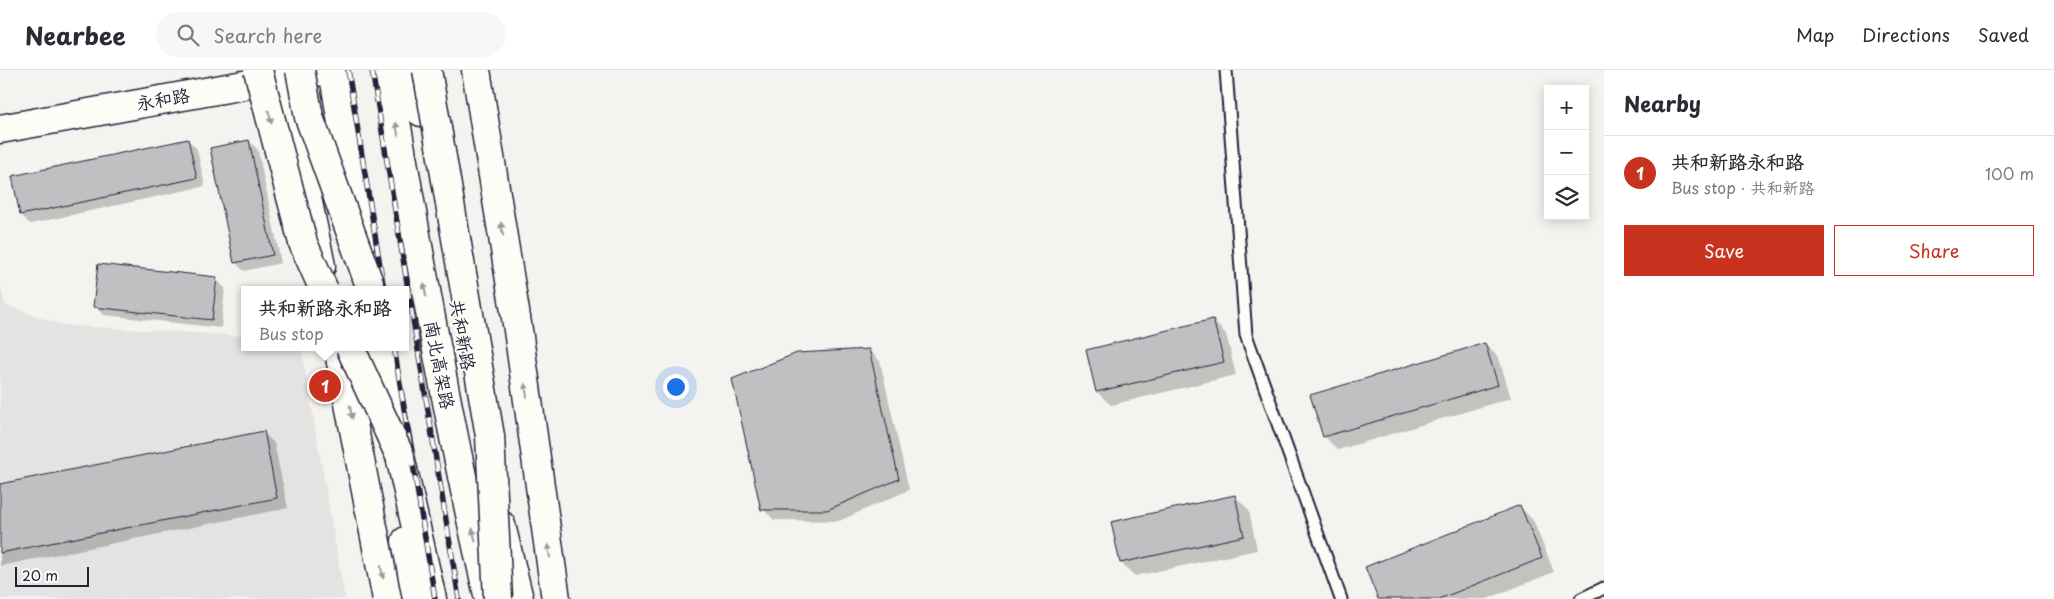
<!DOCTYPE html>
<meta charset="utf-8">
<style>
:root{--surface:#fff;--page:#f7f7f7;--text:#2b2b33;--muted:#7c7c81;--line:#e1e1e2;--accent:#c8321e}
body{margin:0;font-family:"Playpen Sans","LXGW WenKai TC",sans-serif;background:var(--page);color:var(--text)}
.controls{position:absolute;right:15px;top:15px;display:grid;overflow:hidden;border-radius:0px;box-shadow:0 2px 12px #0003}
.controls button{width:45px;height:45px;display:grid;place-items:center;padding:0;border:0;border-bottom:1px solid var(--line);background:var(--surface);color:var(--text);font:25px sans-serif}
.scale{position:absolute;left:15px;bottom:12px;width:74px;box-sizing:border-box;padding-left:5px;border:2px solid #22223b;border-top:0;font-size:14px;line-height:18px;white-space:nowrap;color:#22223b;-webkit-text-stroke:4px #fdfcf7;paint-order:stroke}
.you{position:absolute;left:675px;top:316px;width:18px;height:18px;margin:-12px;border:4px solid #fff;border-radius:50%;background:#1a73e8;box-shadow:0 0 0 8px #1a73e833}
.badge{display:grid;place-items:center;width:32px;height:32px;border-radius:50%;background:var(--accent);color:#fff;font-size:16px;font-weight:700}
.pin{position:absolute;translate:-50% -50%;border:2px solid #fff;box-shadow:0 1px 5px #0006}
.popup{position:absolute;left:241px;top:216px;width:168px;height:65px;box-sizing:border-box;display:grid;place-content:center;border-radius:0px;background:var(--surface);filter:drop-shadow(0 1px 4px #0005);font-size:16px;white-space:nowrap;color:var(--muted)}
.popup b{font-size:19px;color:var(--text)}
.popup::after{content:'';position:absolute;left:50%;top:100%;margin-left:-10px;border:10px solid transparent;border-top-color:var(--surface)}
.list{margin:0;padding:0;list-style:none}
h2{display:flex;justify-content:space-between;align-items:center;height:65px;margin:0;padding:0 20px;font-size:21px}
h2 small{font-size:16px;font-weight:400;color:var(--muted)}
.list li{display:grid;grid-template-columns:32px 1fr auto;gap:15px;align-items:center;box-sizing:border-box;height:75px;padding:0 20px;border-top:1px solid var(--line)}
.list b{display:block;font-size:19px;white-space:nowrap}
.list p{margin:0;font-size:16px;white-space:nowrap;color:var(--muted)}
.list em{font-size:16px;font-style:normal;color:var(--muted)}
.actions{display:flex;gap:10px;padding:15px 20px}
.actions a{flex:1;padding:11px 0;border:1px solid var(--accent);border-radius:0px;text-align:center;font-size:18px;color:var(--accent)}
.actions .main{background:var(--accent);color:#fff}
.icon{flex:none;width:28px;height:28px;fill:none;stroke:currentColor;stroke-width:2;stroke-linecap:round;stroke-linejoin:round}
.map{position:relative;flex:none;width:1604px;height:529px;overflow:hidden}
header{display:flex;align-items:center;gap:30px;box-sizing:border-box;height:70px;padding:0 25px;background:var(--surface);border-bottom:1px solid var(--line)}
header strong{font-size:24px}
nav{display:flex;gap:28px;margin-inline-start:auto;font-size:18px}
.search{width:350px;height:45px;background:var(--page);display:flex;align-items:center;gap:12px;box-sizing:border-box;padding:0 18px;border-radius:28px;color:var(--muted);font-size:19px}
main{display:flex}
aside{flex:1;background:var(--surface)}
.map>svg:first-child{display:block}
.built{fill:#e4e3e2}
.shadow{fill:#0003}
.building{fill:#c0bfc2;stroke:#22223b}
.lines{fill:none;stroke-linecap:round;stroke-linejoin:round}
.lane-casing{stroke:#22223b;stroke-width:15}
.secondary-casing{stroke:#22223b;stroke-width:31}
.primary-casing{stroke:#22223b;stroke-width:31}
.highway-casing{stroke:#22223b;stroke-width:31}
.lane{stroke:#fdfcf7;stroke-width:11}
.secondary{stroke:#fdfcf7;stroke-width:28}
.primary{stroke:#fdfcf7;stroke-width:28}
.highway{stroke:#fdfcf7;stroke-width:28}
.rail-casing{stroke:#22223b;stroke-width:5.5}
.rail{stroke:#fdfcf7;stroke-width:4;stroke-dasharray:11;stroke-linecap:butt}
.highway-bridge-casing{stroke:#22223b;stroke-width:31;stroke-linecap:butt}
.highway-bridge{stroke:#fdfcf7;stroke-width:28}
.oneway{fill:#9a9aa2}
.labels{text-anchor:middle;stroke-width:4;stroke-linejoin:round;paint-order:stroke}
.street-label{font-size:18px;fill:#22223b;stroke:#fdfcf7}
</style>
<header>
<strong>Nearbee</strong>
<div class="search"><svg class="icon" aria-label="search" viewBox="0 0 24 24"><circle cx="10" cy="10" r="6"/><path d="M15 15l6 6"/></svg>Search here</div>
<nav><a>Map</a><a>Directions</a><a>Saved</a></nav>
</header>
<main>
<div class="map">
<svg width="1604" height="529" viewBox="0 0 1604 529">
<rect width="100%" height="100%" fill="#f4f3ef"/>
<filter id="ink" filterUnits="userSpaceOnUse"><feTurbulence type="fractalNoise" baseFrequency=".02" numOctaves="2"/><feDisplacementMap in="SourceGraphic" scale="10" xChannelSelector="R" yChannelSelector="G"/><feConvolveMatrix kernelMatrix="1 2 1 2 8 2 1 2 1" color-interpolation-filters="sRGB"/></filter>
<g filter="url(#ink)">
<path class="built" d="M 0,213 L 5,235 L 62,255 L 245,266 L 245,277 L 301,277 L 345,529 L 0,529 Z"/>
<path class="shadow" d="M 188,70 L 197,79 L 205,116 L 30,154 L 21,145 Z
M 249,71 L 258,80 L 281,193 L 244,201 L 235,192 Z
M 216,209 L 225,218 L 221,258 L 104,245 L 95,236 Z
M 1213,251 L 1226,264 L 1236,305 L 1111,335 L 1097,322 L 1087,281 Z
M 1485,274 L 1499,288 L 1511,328 L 1338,380 L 1324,366 Z
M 869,280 L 880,291 L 909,420 L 839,451 L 774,450 L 763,439 Z
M 263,362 L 274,373 L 288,438 L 0,496 L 0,415 Z
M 1235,426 L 1249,440 L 1257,480 L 1135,506 L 1121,493 L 1113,453 Z
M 1520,437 L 1533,450 L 1554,502 L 1487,529 L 1379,529 Z"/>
<path class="building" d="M 188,69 L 197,108 L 20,145 L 12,106 Z
M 249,70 L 273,185 L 234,193 L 210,78 Z
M 98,194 L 217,207 L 212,250 L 93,237 Z
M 1213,249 L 1224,292 L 1096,322 L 1086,280 Z
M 1485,273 L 1498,315 L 1323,367 L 1310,325 Z
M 869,279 L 899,409 L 827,440 L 761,440 L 732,309 L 797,283 Z
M 264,361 L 277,428 L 0,483 L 0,414 Z
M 1235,425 L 1244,466 L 1120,493 L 1111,452 Z
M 1520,435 L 1542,488 L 1439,529 L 1378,529 L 1365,497 Z"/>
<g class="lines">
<defs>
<path id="lane" d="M 1226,0 L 1246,265 L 1341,529
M 1581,529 L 1604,518"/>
<path id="secondary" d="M 0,59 L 327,0"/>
<path id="primary" d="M 281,0 L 321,196
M 413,0 L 421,42
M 476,0 L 518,260 L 556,529
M 338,277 L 387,529
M 501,455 L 519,529
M 406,471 L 417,529"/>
<path id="highway" d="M 333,0 L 362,171
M 387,0 C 418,177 448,354 489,529
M 380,277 L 400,386 L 432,529"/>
</defs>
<use href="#lane" class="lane-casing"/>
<use href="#secondary" class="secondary-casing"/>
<use href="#primary" class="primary-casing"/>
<use href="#highway" class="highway-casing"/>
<use href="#lane" class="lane"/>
<use href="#secondary" class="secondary"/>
<use href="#primary" class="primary"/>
<use href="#highway" class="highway"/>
<defs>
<path id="rail" d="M 348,0 L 384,220
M 372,0 L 459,529
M 394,277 L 435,529"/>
</defs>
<use href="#rail" class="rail-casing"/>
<use href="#rail" class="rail"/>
<defs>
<path id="highway-bridge" d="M 258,0 L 303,173 L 324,220
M 300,0 L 309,47 L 369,213
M 427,0 L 490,366 L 498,529
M 350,277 L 400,386"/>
</defs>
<use href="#highway-bridge" class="highway-bridge-casing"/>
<use href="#highway-bridge" class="highway-bridge"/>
</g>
<defs><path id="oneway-solid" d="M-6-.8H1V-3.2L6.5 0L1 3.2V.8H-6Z" transform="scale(1.25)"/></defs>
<g class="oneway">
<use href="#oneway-solid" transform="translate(270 47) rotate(76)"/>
<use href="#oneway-solid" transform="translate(397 59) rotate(-100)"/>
<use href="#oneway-solid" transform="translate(502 159) rotate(-99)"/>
<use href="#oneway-solid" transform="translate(425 220) rotate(-100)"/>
<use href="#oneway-solid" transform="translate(526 320) rotate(-98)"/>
<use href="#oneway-solid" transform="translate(351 342) rotate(79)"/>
<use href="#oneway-solid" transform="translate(474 465) rotate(-103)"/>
<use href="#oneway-solid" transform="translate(549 481) rotate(-98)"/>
<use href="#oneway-solid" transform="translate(382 502) rotate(79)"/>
</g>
</g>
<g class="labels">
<g class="street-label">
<text transform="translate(163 30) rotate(-10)" y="6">永和路</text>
<text transform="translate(462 265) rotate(80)" y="6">共和新路</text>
<text transform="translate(439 295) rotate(79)" y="6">南北高架路</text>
</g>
</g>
</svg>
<div class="controls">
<button>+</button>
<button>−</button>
<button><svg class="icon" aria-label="layers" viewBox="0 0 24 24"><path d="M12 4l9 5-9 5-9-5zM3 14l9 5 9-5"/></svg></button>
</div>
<div class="scale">20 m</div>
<div class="you"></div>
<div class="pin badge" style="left:325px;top:316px">1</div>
<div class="popup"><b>共和新路永和路</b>Bus stop</div>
</div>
<aside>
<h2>Nearby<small></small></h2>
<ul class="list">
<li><span class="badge">1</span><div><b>共和新路永和路</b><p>Bus stop · 共和新路</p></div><em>100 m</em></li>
</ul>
<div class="actions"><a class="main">Save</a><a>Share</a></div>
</aside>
</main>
